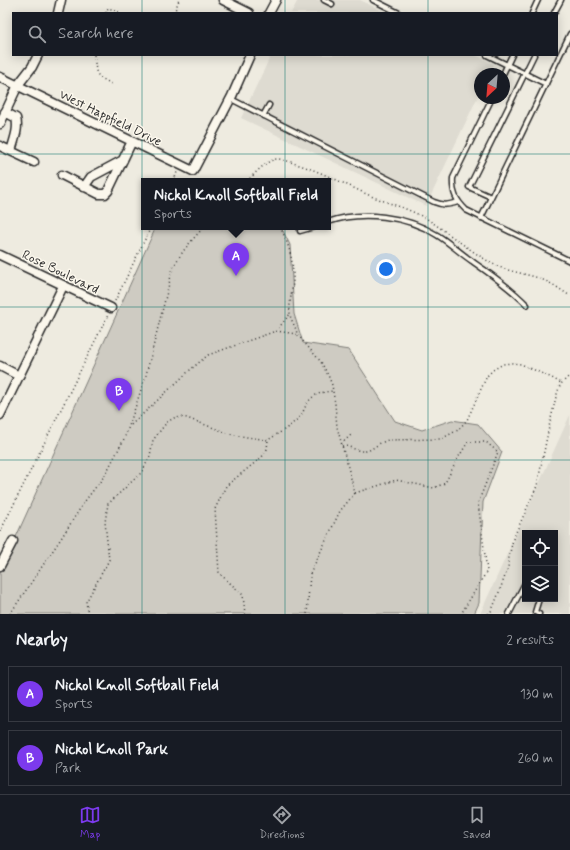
<!DOCTYPE html>
<style>
:root{--surface:#171b24;--page:#20242c;--text:#f1f3f6;--muted:#9ea1a6;--line:#363941;--accent:#7c3aed}
body{margin:0;font-family:Mynerve,sans-serif;background:var(--page);color:var(--text)}
.controls{position:absolute;right:12px;bottom:12px;display:grid;overflow:hidden;border-radius:0px;box-shadow:0 2px 10px #0003}
.controls button{width:36px;height:36px;display:grid;place-items:center;padding:0;border:0;border-bottom:1px solid var(--line);background:var(--surface);color:var(--text);font:20px sans-serif}
.compass{position:absolute;left:474px;top:68px;width:36px;height:36px;border-radius:50%;background:var(--surface);box-shadow:0 2px 10px #0003;rotate:206deg}
.you{position:absolute;left:386px;top:269px;width:14px;height:14px;margin:-10px;border:3px solid #fff;border-radius:50%;background:#1a73e8;box-shadow:0 0 0 6px #1a73e833}
.badge{display:grid;place-items:center;width:26px;height:26px;border-radius:50%;background:var(--accent);color:#fff;font-size:13px;font-weight:700}
.pin{position:absolute;translate:-50% -33px;filter:drop-shadow(0 1px 2px #0008)}
.pin::after{content:'';position:absolute;top:21px;width:14px;height:12px;background:inherit;clip-path:polygon(0 0,100% 0,50% 100%)}
.popup{position:absolute;left:141px;top:178px;width:190px;height:52px;box-sizing:border-box;display:grid;place-content:center;border-radius:0px;background:var(--surface);filter:drop-shadow(0 1px 3px #0005);font-size:13px;white-space:nowrap;color:var(--muted)}
.popup b{font-size:15px;color:var(--text)}
.popup::after{content:'';position:absolute;left:50%;top:100%;margin-left:-8px;border:8px solid transparent;border-top-color:var(--surface)}
.list{margin:0;padding:0;list-style:none}
h2{display:flex;justify-content:space-between;align-items:center;height:52px;margin:0;padding:0 16px;font-size:17px}
h2 small{font-size:13px;font-weight:400;color:var(--muted)}
.list li{display:grid;grid-template-columns:26px 1fr auto;gap:12px;align-items:center;box-sizing:border-box;height:56px;margin:0 8px 8px;padding:0 8px;border:1px solid var(--line);border-radius:0px}
.list b{display:block;font-size:15px;white-space:nowrap}
.list p{margin:0;font-size:13px;white-space:nowrap;color:var(--muted)}
.list em{font-size:13px;font-style:normal;color:var(--muted)}
.icon{flex:none;width:22px;height:22px;fill:none;stroke:currentColor;stroke-width:2;stroke-linecap:round;stroke-linejoin:round}
.map{position:relative;flex:none;width:570px;height:614px;overflow:hidden}
.search{position:absolute;background:var(--surface);box-shadow:0 2px 10px #0003;left:12px;right:12px;top:12px;height:44px;display:flex;align-items:center;gap:10px;box-sizing:border-box;padding:0 14px;border-radius:0px;color:var(--muted);font-size:15px}
.sheet{height:180px;background:var(--surface)}
nav{display:flex;justify-content:space-around;align-items:center;box-sizing:border-box;height:56px;border-top:1px solid var(--line);background:var(--surface);font-size:11px;color:var(--muted)}
nav a{display:grid;justify-items:center;gap:2px}
nav .on{color:var(--accent)}
.map>svg:first-child{display:block}
.built{fill:#dedbd1;fill-rule:evenodd}
.green{fill:#cecbc2;stroke:#7c7b76}
.lines{fill:none;stroke-linecap:round;stroke-linejoin:round}
.service-casing{stroke:#2b2b2b;stroke-width:7}
.minor-casing{stroke:#2b2b2b;stroke-width:11}
.path{stroke:#2b2b2b;stroke-width:1.5;stroke-dasharray:1 3;stroke-linecap:butt}
.service{stroke:#fbf7ec;stroke-width:4}
.minor{stroke:#fbf7ec;stroke-width:8}
.grid{fill:none;stroke:#0f766e;stroke-width:1;stroke-opacity:0.55}
.labels{text-anchor:middle;stroke-width:3;stroke-linejoin:round;paint-order:stroke}
.street-label{font-size:13px;fill:#2b2b2b;stroke:#fbf7ec}
</style>
<div class="map">
<svg width="570" height="614" viewBox="0 0 570 614">
<rect width="100%" height="100%" fill="#eeebe0"/>
<filter id="ink" filterUnits="userSpaceOnUse"><feTurbulence type="fractalNoise" baseFrequency=".025" numOctaves="2"/><feDisplacementMap in="SourceGraphic" scale="8" xChannelSelector="R" yChannelSelector="G"/><feConvolveMatrix kernelMatrix="1 2 1 2 8 2 1 2 1" color-interpolation-filters="sRGB"/></filter>
<g filter="url(#ink)">
<path class="built" d="M 298,0 L 360,0 L 387,13 L 291,13 Z
M 271,55 L 475,55 L 494,64 L 489,74 L 480,74 L 480,92 L 426,206 L 241,118 Z
M 570,415 L 570,614 L 480,614 ZM 525,533 L 555,533 L 555,599 L 525,599 Z"/>
<path class="green" d="M 156,227 L 279,227 L 283,231 L 290,245 L 294,314 L 303,343 L 349,350 L 395,421 L 422,430 L 452,420 L 478,424 L 502,452 L 483,502 L 479,603 L 474,614 L 0,614 L 0,570 L 16,537 Z"/>
<g class="lines">
<defs>
<path id="service" d="M 324,0 L 332,4
M 373,0 L 399,13
M 532,13 L 538,0
M 554,13 L 561,0
M 487,55 L 546,84
M 503,74 L 512,55
M 492,98 L 453,178 C 452,193 456,200 466,210 L 570,261
M 231,99 L 434,202 C 444,206 448,205 458,202
M 263,116 L 269,105
M 491,197 L 469,187 L 534,55
M 481,218 L 570,34
M 328,222 C 362,210 407,216 437,235 C 450,243 460,253 472,261 C 491,275 510,287 527,305
M 300,231 L 314,227
M 509,614 L 525,583
M 539,614 L 535,612 L 539,599"/>
<path id="minor" d="M 223,0 L 249,13
M 58,13 L 61,0
M 269,13 L 276,0
M 0,77 L 193,171 L 232,96 L 250,55
M 5,112 L 16,118 C 19,129 14,140 11,151
M 0,124 L 18,85 L 32,67 L 38,55
M 0,146 L 34,162
M 62,175 L 99,194 L 105,194 L 108,191 L 132,141
M 84,187 L 91,177 L 123,160
M 0,255 L 111,308
M 0,366 L 19,376
M 0,415 L 63,286
M 0,566 L 13,541"/>
</defs>
<use href="#service" class="service-casing"/>
<use href="#minor" class="minor-casing"/>
<path class="path" d="M 106,13 L 108,8 L 114,10 L 121,13
M 174,13 L 179,0
M 94,55 L 96,71 L 99,77 L 112,84
M 174,181 L 177,172
M 247,181 C 255,174 268,158 279,159 C 285,160 291,162 296,164 C 323,172 346,185 371,196 C 390,204 410,209 427,219 C 450,234 471,252 495,265 C 509,272 524,273 538,278 C 550,282 560,289 570,296
M 280,227 C 289,244 294,262 293,282 C 292,292 289,303 290,313 C 290,320 296,326 297,334 L 321,362 L 328,375 L 332,385 L 335,404 L 337,427 L 355,493 L 340,511 L 310,574 L 307,614
M 115,301 L 151,227
M 276,331 L 297,334
M 131,425 L 190,370 L 208,355 L 276,331 L 290,314
M 341,444 L 351,435
M 342,446 C 350,445 356,452 366,451 C 372,450 377,444 383,442 C 385,441 387,440 389,440 L 441,439 L 458,430 L 467,420 L 487,376 L 493,370 L 503,364 L 512,363 L 521,364 L 552,378 L 561,383
M 355,493 L 396,480 L 434,488 L 445,483 L 458,458 L 468,442 L 486,442 L 498,452 L 478,503 L 487,571 L 461,614
M 0,532 L 108,315
M 10,614 L 60,540 L 85,501 L 105,475 L 124,439 L 129,426 L 146,375 L 173,268 C 181,252 192,240 204,227
M 88,614 L 86,602 L 109,560 L 105,522 L 108,504 L 142,472 L 150,456 L 153,440 L 167,422 L 174,418 L 184,417 L 233,435 L 268,440 C 279,433 292,426 301,415 C 304,411 305,406 308,402 C 315,393 323,392 333,391
M 245,614 L 243,595 L 219,573 L 215,509 L 226,486 L 262,457 L 267,449 L 268,440
M 488,614 L 492,610 L 498,595 L 508,568 L 509,557 L 513,539 L 537,486 L 549,427 L 556,397 L 560,385 L 570,375"/>
<use href="#service" class="service"/>
<use href="#minor" class="minor"/>
</g>
</g>
<path class="grid" d="M 142,0 L 142,13M 285,0 L 285,13M 428,0 L 428,13M 142,55 L 142,614M 285,55 L 285,614M 428,55 L 428,614M 0,154 L 570,154M 0,307 L 570,307M 0,460 L 570,460"/>
<g class="labels">
<g class="street-label">
<text transform="translate(111 117) rotate(26)" y="5">West Happfield Drive</text>
<text transform="translate(61 271) rotate(26)" y="5">Rose Boulevard</text>
</g>
</g>
</svg>
<div class="controls">
<button><svg class="icon" aria-label="locate" viewBox="0 0 24 24"><circle cx="12" cy="12" r="6"/><path d="M12 2v4M12 18v4M2 12h4M18 12h4"/></svg></button>
<button><svg class="icon" aria-label="layers" viewBox="0 0 24 24"><path d="M12 4l9 5-9 5-9-5zM3 14l9 5 9-5"/></svg></button>
</div>
<svg class="compass" viewBox="-18 -18 36 36"><path d="M0-13l5 13h-10z" fill="#e53935"/><path d="M0 13l5-13h-10z" fill="#9ea1a6"/></svg>
<div class="you"></div>
<div class="pin badge" style="left:236px;top:276px">A</div>
<div class="popup"><b>Nickol Knoll Softball Field</b>Sports</div>
<div class="pin badge" style="left:119px;top:411px">B</div>
<div class="search"><svg class="icon" aria-label="search" viewBox="0 0 24 24"><circle cx="10" cy="10" r="6"/><path d="M15 15l6 6"/></svg>Search here</div>
</div>
<section class="sheet">
<h2>Nearby<small>2 results</small></h2>
<ul class="list">
<li><span class="badge">A</span><div><b>Nickol Knoll Softball Field</b><p>Sports</p></div><em>130 m</em></li>
<li><span class="badge">B</span><div><b>Nickol Knoll Park</b><p>Park</p></div><em>260 m</em></li>
</ul>
</section>
<nav>
<a class="on"><svg class="icon" aria-label="map" viewBox="0 0 24 24"><path d="M3 6l6-2 6 2 6-2v14l-6 2-6-2-6 2zM9 4v14M15 6v14"/></svg>Map</a>
<a><svg class="icon" aria-label="directions" viewBox="0 0 24 24"><path d="M12 3l9 9-9 9-9-9zM9 14v-3h6M13 9l2 2-2 2"/></svg>Directions</a>
<a><svg class="icon" aria-label="saved" viewBox="0 0 24 24"><path d="M7 4h10v16l-5-4-5 4z"/></svg>Saved</a>
</nav>
